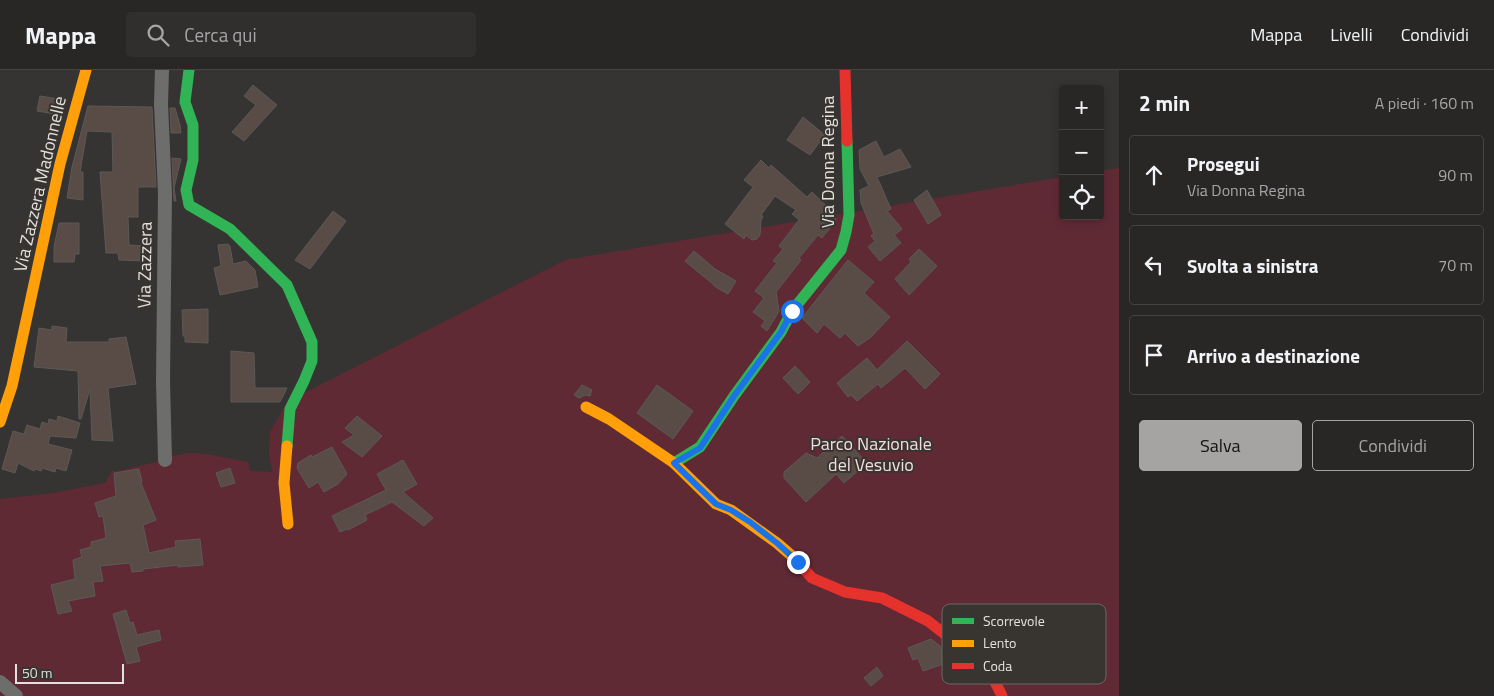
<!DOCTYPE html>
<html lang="it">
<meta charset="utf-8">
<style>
:root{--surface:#282726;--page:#302f2e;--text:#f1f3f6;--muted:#a5a5a7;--line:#444443;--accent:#a6a4a2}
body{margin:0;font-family:"Titillium Web",sans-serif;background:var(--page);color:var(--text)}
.controls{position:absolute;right:15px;top:15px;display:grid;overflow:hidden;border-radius:5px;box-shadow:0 2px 8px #0003}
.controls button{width:45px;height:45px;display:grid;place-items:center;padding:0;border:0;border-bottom:1px solid var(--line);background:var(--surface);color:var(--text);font:25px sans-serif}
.scale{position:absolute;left:15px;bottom:12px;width:109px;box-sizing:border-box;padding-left:5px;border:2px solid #e3e0de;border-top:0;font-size:14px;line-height:18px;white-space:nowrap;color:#e3e0de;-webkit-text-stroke:4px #383430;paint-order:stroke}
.stop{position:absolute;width:15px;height:15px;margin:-11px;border:4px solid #1a73e8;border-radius:50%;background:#fff}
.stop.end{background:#1a73e8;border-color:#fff;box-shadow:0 1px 5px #0008}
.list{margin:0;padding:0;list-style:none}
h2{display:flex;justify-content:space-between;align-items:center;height:65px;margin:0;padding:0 20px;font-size:21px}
h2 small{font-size:16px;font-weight:400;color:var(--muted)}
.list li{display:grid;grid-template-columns:32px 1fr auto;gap:15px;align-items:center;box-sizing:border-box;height:80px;margin:0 10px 10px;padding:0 10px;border:1px solid var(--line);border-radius:5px}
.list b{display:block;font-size:19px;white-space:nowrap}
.list p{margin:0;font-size:16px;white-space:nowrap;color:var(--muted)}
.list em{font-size:16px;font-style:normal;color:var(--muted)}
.actions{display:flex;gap:10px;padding:15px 20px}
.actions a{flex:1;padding:11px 0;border:1px solid var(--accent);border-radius:5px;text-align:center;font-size:18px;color:var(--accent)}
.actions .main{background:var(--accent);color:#111}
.icon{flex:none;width:28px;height:28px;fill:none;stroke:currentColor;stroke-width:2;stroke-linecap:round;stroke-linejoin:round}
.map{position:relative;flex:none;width:1119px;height:626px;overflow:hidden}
header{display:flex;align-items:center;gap:30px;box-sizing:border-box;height:70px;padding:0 25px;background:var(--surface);border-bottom:1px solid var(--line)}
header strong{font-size:24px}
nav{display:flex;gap:28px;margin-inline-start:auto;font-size:18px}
.search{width:350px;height:45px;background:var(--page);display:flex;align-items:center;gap:12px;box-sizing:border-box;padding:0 18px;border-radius:5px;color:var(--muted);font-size:19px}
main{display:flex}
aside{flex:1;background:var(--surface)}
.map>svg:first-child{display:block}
.green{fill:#602a35}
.building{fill:#594c46;stroke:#5b5957}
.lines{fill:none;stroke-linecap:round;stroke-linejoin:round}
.street{stroke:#6d6d6c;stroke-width:14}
.fast{stroke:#30b455;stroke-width:11}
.slow{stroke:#ff9f0a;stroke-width:11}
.jam{stroke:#e5322d;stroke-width:11}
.route{stroke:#1a73e8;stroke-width:6}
.labels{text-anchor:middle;stroke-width:4;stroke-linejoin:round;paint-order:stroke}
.street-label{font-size:18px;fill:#e3e0de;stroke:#383430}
.park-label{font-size:18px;fill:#f4dbdf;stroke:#383430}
.key{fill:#383430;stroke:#6b6864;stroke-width:1}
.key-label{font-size:14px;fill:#e3e0de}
</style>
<header>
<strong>Mappa</strong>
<div class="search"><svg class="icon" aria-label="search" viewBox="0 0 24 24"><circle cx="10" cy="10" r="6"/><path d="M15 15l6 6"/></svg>Cerca qui</div>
<nav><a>Mappa</a><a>Livelli</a><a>Condividi</a></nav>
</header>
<main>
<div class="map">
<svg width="1119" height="626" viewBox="0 0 1119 626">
<rect width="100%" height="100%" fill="#363432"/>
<path class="green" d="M 1119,98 L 1119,626 L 0,626 L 0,429 L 53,423 L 105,413 L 112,401 L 118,401 L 156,392 L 172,386 L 190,383 L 207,384 L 248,392 L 250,401 L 272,402 L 269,383 L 270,362 L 287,332 L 565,190 L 1063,107 L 1063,146 L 1100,146 L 1100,101 Z"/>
<path class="building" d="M 253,15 L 277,35 L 244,71 L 232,62 L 256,35 L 244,26 Z
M 40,26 L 65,30 L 61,45 L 37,41 Z
M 88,36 L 152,37 L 156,117 L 138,117 L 138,147 L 128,147 L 129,175 L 146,176 L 145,191 L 119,190 L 118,183 L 106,183 L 100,102 L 113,102 L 112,62 L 87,61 L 80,102 L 83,102 L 83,130 L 67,128 L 72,97 Z
M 170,38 L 175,38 L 180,55 L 181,63 L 171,63 Z
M 803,47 L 825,65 L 810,85 L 787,70 Z
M 876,71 L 884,87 L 900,79 L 911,97 L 877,107 L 891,139 L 887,141 L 902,159 L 894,165 L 901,173 L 880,191 L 868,177 L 875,171 L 871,166 L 874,164 L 861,133 L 860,120 L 869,116 L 860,99 L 859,80 Z
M 172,88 L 181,89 L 174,118 L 176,131 L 174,131 Z
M 761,90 L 769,98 L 771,95 L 807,127 L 812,122 L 835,144 L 836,150 L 822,168 L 818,165 L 799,188 L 801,190 L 776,222 L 779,241 L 767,261 L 761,256 L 765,251 L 753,242 L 764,228 L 755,221 L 777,193 L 773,191 L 783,179 L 779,176 L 799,150 L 792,144 L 796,140 L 775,126 L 761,145 L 763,146 L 761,151 L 760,165 L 757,169 L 752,170 L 746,165 L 744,169 L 725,154 L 753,117 L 744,110 Z
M 927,120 L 941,145 L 928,154 L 914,130 Z
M 333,141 L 346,151 L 310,199 L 295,190 Z
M 59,153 L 79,153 L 79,184 L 75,184 L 74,192 L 54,192 L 54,177 Z
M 228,174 L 230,176 L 233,194 L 246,191 L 255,200 L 258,217 L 220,225 L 214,198 L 221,196 L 218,175 Z
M 919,179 L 937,196 L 909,225 L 895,209 L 911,192 L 909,189 Z
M 694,181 L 715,199 L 736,211 L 728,224 L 714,216 L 714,215 L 685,191 Z
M 848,190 L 874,212 L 864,223 L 890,247 L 871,267 L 858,276 L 845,263 L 840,268 L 824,254 L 817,263 L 802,248 Z
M 208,239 L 208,273 L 185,272 L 185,266 L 183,266 L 182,240 Z
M 52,256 L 67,258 L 66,272 L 109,272 L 109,269 L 126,267 L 136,314 L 108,318 L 113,371 L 92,370 L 90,319 L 81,349 L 79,349 L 78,301 L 34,297 L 39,258 L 52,260 Z
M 907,271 L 940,304 L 925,319 L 905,298 L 881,318 L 878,314 L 857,331 L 851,325 L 848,327 L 837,313 L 867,288 L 877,300 Z
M 231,281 L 254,283 L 255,318 L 287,318 L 280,332 L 231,332 Z
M 795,296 L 810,312 L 798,324 L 783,308 Z
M 582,315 L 592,320 L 590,326 L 585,325 L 579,328 L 574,325 Z
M 657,315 L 693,341 L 673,369 L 637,343 Z
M 58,346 L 80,353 L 76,368 L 50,366 L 48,374 L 72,380 L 66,401 L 56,398 L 55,402 L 42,398 L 41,401 L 36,399 L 34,401 L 18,393 L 15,403 L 2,399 L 13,361 L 24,364 L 27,355 L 40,359 L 42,352 L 48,354 L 49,349 L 57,351 Z
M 357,346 L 382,366 L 362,387 L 342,372 L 354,365 L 345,358 Z
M 842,366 L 867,393 L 844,413 L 836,404 L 806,432 L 784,408 L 784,402 L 806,383 L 817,388 Z
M 332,377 L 347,404 L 338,414 L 324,422 L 318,412 L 309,418 L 297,398 L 298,393 L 311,385 L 312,387 Z
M 403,390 L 417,414 L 403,422 L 433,448 L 424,456 L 392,432 L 365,445 L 367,450 L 348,460 L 347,459 L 340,462 L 332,446 L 386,420 L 377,404 Z
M 230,398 L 235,413 L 221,417 L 216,403 Z
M 139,399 L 142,412 L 141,413 L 156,450 L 143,455 L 149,483 L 176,477 L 175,471 L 200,469 L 203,495 L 178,497 L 178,495 L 143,499 L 143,501 L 132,502 L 130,493 L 100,496 L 103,511 L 93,512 L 95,526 L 68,531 L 72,541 L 58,544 L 51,515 L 75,509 L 73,490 L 82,487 L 80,480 L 91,477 L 91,472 L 106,468 L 103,446 L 99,447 L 95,433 L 116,426 L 114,403 Z
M 126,540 L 130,553 L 133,552 L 137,565 L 159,560 L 161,570 L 136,577 L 140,591 L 127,594 L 113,544 Z
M 931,569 L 940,576 L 946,593 L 923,601 L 918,588 L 913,590 L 908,578 Z
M 877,597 L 883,606 L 871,616 L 864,608 Z"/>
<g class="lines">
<path class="street" d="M 162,0 L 161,34 L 165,124 L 163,311 L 165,390
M 0,612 L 16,626"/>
<path class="fast" d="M 189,0 L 185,32 L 193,55 L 193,90 L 186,120 L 189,135 L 230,159 L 287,215 L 312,272 L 312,291 L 304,311 L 290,339 L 287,376
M 674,393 L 700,377 L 734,326 L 781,262 L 792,241 L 841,180 L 846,162 L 849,145 L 847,71"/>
<path class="slow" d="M 586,337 L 609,349 L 674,393 L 716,434 L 731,440 L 777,473 L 799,492 L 804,499
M 0,352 L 12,316 L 60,94 L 86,0
M 287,376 L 284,413 L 288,454"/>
<path class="jam" d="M 845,0 L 847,71
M 804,499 L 812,508 L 845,522 L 882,528 L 928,551 L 956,573 L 986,593 L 1002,626"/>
</g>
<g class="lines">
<path class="route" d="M 792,241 L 781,262 L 734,326 L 700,378 L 674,393 L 716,434 L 731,440 L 750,452 L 777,473 L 798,492"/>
</g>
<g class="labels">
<g class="street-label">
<text transform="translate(828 92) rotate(-90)" y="6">Via Donna Regina</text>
<text transform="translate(40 114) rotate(-77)" y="6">Via Zazzera Madonnelle</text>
<text transform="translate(145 195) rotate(-89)" y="6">Via Zazzera</text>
</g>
<g class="park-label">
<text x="871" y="380">Parco Nazionale<tspan x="871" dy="21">del Vesuvio</tspan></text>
</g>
</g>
<rect x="942" y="534" width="164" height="80" rx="8" class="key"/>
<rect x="952" y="548" width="22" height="6" fill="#30b455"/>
<rect x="952" y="570" width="22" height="7" fill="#ff9f0a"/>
<rect x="952" y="593" width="22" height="6" fill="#e5322d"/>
<g class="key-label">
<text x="983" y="556">Scorrevole</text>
<text x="983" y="578">Lento</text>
<text x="983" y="601">Coda</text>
</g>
</svg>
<div class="controls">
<button>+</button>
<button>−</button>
<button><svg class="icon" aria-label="locate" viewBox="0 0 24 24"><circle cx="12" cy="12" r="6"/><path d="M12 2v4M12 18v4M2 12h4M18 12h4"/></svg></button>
</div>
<div class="scale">50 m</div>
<div class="stop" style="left:792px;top:241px"></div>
<div class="stop end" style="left:798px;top:492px"></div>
</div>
<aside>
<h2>2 min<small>A piedi · 160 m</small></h2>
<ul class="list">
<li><svg class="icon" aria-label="ahead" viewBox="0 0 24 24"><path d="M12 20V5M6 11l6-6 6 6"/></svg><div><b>Prosegui</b><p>Via Donna Regina</p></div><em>90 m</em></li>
<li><svg class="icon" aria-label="left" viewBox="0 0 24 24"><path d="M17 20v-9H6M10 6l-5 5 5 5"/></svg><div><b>Svolta a sinistra</b></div><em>70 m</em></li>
<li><svg class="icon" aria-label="arrive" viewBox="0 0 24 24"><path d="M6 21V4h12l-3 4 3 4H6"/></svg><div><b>Arrivo a destinazione</b></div></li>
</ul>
<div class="actions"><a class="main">Salva</a><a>Condividi</a></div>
</aside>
</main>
